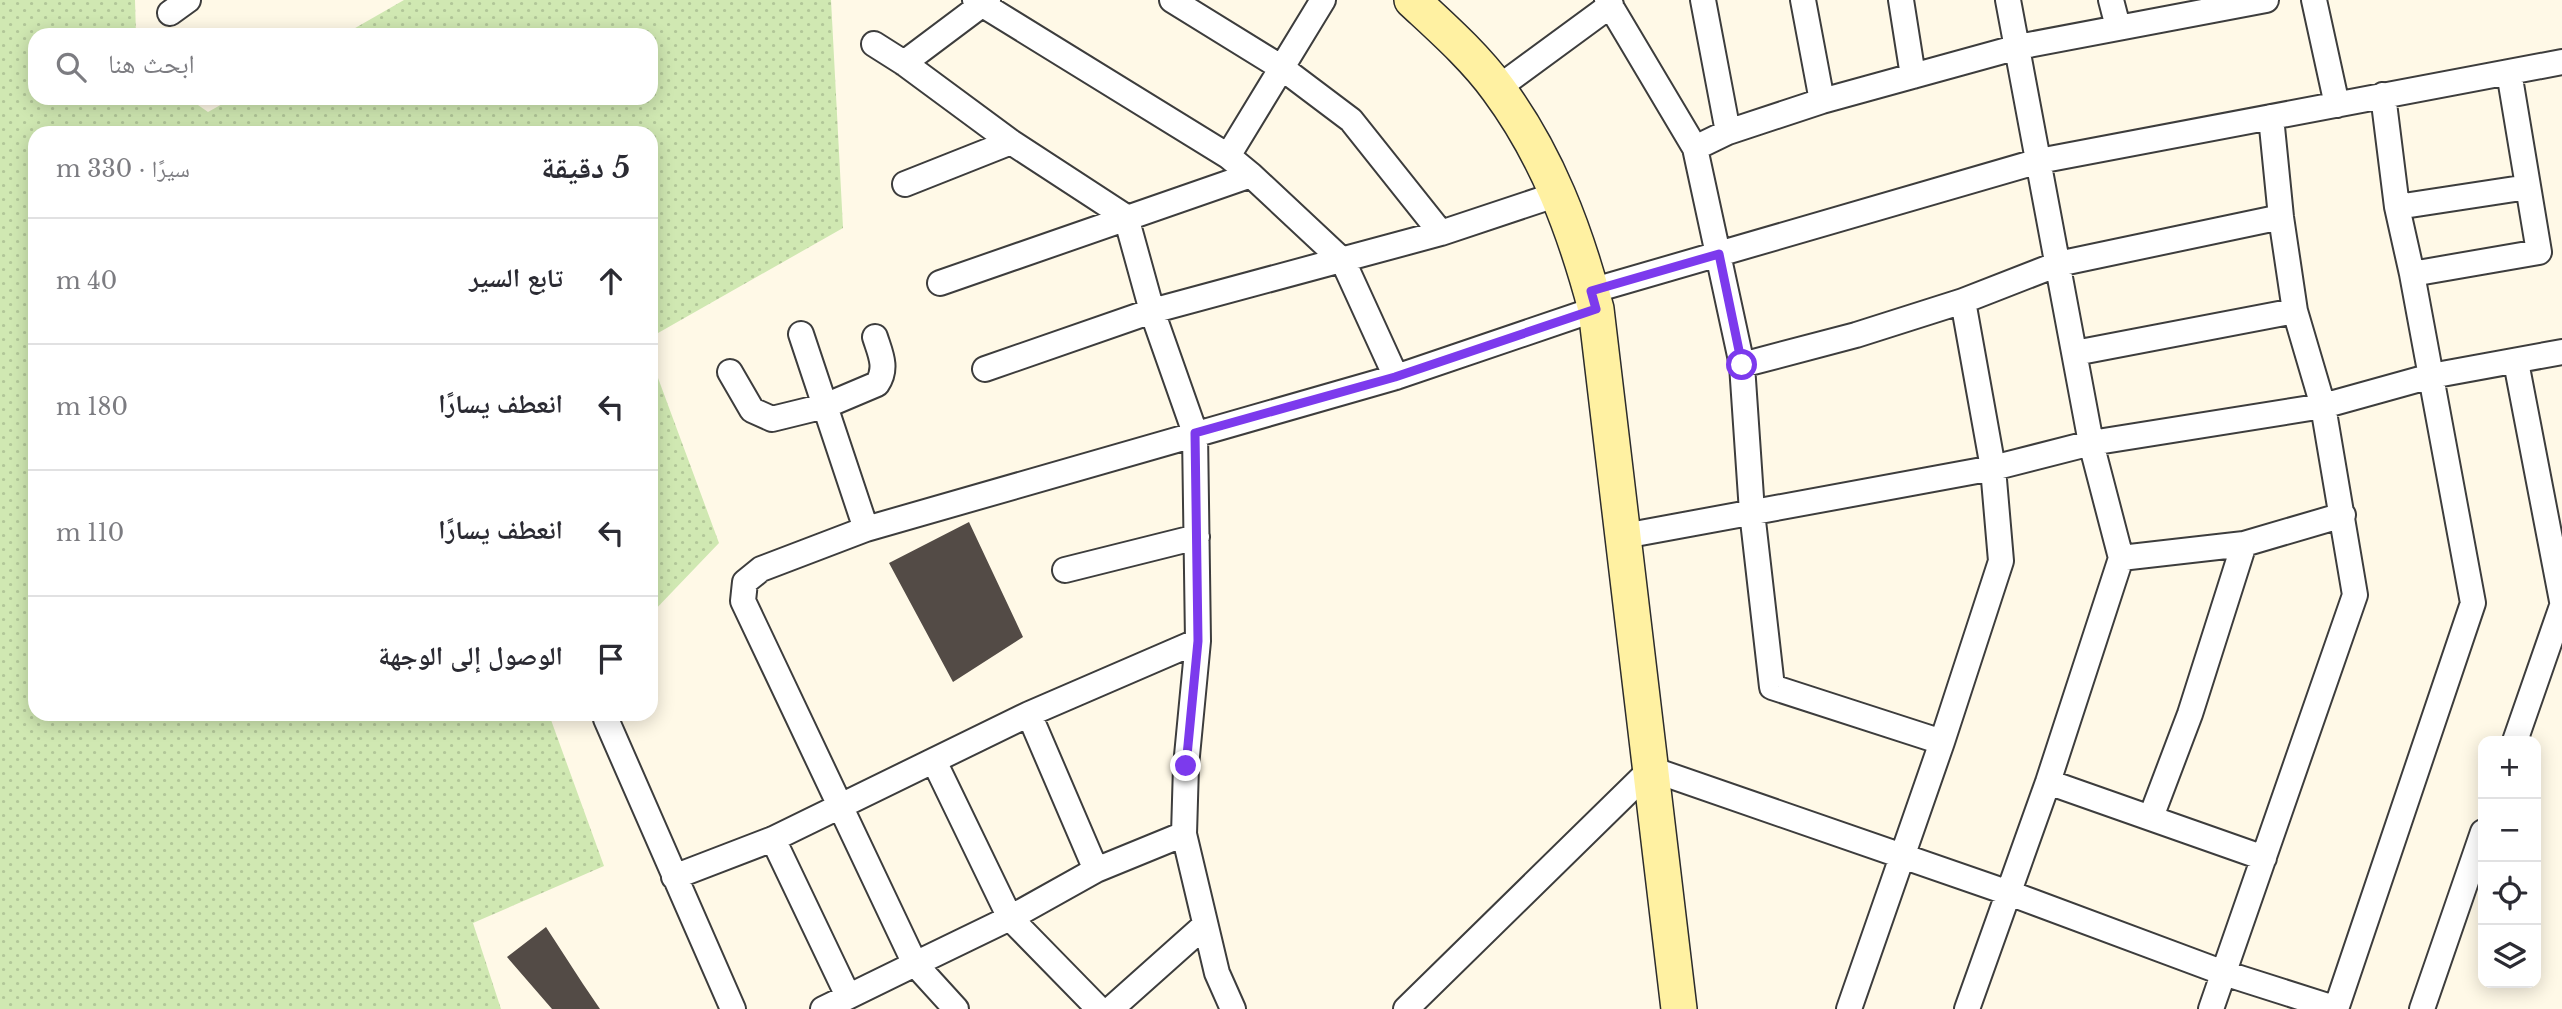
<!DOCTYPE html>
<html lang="ar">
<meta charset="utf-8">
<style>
:root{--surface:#fff;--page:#f2f2f3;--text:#2b2b33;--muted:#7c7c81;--line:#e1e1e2}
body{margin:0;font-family:"Libre Baskerville","Noto Naskh Arabic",serif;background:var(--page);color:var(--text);direction:rtl}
.controls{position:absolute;right:21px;bottom:21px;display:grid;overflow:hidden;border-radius:14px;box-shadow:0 4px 18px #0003}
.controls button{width:63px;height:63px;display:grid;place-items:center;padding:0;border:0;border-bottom:2px solid var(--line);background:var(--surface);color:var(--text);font:35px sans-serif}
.stop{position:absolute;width:21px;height:21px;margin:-16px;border:5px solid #7c3aed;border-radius:50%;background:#fff}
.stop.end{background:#7c3aed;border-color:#fff;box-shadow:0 2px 7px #0008}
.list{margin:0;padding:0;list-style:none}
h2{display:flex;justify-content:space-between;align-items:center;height:91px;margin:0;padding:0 28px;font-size:30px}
h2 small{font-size:23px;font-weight:400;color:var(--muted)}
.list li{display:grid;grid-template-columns:46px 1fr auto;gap:21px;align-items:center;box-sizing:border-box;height:126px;padding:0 28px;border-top:2px solid var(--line)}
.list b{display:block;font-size:26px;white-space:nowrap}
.list em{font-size:23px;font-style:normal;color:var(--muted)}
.icon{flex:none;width:38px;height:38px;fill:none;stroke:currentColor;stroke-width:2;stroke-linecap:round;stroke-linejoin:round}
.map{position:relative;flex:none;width:2562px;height:1009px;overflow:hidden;direction:ltr}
.search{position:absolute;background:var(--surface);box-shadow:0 4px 18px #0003;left:28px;top:28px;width:630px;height:77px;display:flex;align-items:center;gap:18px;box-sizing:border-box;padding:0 24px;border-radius:21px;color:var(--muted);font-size:26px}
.panel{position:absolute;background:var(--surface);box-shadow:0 4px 18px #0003;left:28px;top:126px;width:630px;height:595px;border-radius:21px;direction:rtl}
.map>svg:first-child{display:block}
.grass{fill:url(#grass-dots)}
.building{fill:#534b46}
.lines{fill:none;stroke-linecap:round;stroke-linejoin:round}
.street-casing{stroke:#3d3d3d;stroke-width:28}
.secondary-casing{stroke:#2c2c2c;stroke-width:38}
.street{stroke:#fff;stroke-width:24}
.secondary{stroke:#fff1a2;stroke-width:35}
.route{stroke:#7c3aed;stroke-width:9}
</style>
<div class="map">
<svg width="2562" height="1009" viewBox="0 0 2562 1009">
<defs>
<pattern id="grass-dots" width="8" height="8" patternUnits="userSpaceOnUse" patternTransform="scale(1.75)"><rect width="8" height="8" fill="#d0e8b2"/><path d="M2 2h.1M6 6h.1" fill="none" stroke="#b1c698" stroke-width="1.8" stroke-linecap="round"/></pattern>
</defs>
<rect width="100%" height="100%" fill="#fff9e7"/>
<path class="grass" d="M 0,0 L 135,0 L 136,35 L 35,35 L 35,98 L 188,98 L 208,112 L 233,98 L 651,98 L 651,35 L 343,35 L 404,0 L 831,0 L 843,228 L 651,337 L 651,133 L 35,133 L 35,714 L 556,714 L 551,720 L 604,866 L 473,923 L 501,1009 L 0,1009 Z
M 651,359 L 719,543 L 651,614 Z"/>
<path class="building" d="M 969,522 L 1023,637 L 953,682 L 889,563 Z
M 546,927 L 583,984 L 600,1009 L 552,1009 L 507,957 Z"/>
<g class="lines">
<defs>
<path id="street" d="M 975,0 L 1228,156 L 1251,175 L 1343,261 L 1396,377
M 1172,0 L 1282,68 L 1351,120 L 1441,233
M 1607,0 L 1695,148 L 1742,365 L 1856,335 L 1963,301 L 2058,264 L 2281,217
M 1703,0 L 1728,132
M 1803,0 L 1822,101
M 1901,0 L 1913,76
M 2111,0 L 2118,27
M 2314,0 L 2337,105
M 170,13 L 188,0
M 874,44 L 904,63 L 1011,142 L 1126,217 L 1152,311 L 1195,433 L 1198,641 L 1186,766 L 1184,834 L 1217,973 L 1233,1009
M 904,63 L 988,0
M 1498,88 L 1611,5
M 1695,148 L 1728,132 L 1822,101 L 2018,47 L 2266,0
M 1228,156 L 1323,0
M 905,184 L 1011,142
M 2397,207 L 2528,187
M 2412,274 L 2539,252 L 2509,72
M 940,283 L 1251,175
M 1591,291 L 2039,161 L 2562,62
M 801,334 L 866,529
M 2075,353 L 2295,311
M 2516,362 L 2562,601
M 1742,365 L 1752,512 L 1772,687 L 1942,742
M 985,369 L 1152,311 L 1441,233 L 1558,194
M 730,372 L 752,410 L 772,419 L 825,406 L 877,384 C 888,368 880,353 875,337
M 1624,536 L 1993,468 L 2091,443 L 2323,406 L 2431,376 L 2562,352
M 2121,558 L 2244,544 L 2343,515
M 1065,570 L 1197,537
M 1029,714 L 1096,870
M 606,719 L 733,1009
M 2515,741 L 2562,606
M 934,761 L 1010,918 L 1099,1009
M 2048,782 L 2264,858
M 2151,817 L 2190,714 L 2244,544
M 1184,834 L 1096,870 L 1010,918 L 915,964 L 743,601 L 745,582 L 761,569 L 866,529 L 1396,377 L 1596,309
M 773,839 L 848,996
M 674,877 L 773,839 L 1029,714 L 1198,641
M 823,1009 L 915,964 L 956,1009
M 1111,1009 L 1204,926
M 1406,1009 L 1651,769 L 2009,893 L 2224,973 L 2337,1009
M 1849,1009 L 1942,742 L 2001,561 L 1993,468 L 1963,301
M 1967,1009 L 2048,782 L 2121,558 L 2091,443 L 2008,0
M 2211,1009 L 2355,595 L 2323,406 L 2295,311 L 2281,217 L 2271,117
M 2336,1009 L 2473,603 L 2412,274 L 2397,207 L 2383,95
M 2422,1009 L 2483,832"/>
<path id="secondary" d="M 1412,0 C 1442,28 1474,56 1498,89 C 1547,155 1575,230 1596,309 L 1679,1009"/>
</defs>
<use href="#street" class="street-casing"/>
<use href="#secondary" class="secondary-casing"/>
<use href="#street" class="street"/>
<use href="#secondary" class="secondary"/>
</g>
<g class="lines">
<path class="route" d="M 1186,766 L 1198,641 L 1195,433 L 1395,377 L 1596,309 L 1591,291 L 1719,254 L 1742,365"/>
</g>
</svg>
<div class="controls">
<button>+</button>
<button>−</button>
<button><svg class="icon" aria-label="locate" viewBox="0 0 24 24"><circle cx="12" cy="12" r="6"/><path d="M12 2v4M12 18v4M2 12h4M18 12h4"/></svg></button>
<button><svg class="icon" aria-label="layers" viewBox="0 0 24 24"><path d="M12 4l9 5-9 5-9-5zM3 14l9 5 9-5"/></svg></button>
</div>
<div class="stop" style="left:1742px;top:365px"></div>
<div class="stop end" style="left:1186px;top:766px"></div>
<div class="search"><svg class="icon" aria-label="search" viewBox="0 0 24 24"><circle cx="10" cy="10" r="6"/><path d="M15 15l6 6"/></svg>ابحث هنا</div>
<section class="panel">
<h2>5 دقيقة<small>سيرًا · 330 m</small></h2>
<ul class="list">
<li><svg class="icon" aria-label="ahead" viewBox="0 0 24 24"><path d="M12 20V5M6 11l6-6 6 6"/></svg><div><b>تابع السير</b></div><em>40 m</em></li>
<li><svg class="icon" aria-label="left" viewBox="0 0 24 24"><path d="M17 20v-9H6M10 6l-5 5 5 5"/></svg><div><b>انعطف يسارًا</b></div><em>180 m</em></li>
<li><svg class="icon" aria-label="left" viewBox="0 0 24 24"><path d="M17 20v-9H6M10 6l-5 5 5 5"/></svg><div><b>انعطف يسارًا</b></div><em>110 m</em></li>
<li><svg class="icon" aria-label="arrive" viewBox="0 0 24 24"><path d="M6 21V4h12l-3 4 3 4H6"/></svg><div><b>الوصول إلى الوجهة</b></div></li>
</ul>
</section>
</div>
